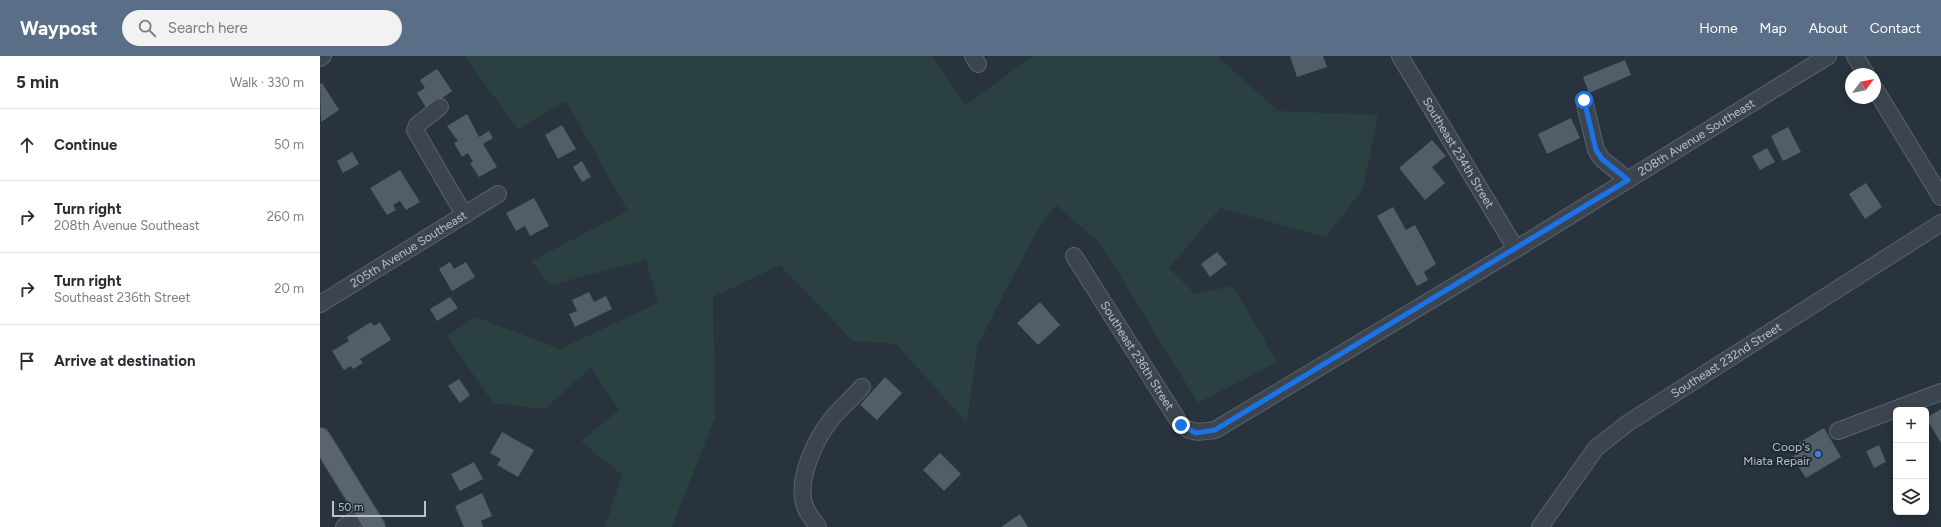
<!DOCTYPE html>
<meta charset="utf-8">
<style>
:root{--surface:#fff;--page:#f2f2f3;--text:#2b2b33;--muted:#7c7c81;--line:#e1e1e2;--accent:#5b6e88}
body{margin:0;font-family:Figtree,sans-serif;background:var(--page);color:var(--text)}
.controls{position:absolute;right:12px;bottom:12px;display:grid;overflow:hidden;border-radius:6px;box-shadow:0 2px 10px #0003}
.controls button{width:36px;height:36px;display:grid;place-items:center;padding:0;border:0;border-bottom:1px solid var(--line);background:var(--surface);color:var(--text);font:20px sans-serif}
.compass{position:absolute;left:1525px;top:12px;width:36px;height:36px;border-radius:50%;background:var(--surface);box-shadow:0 2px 10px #0003;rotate:58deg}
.scale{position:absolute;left:12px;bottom:10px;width:94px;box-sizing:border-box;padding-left:4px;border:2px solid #b8c0c9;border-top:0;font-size:11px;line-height:14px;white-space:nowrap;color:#b8c0c9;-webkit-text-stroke:3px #202a34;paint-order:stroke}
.stop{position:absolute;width:12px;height:12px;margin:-9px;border:3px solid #1a73e8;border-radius:50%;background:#fff}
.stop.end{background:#1a73e8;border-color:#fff;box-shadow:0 1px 4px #0008}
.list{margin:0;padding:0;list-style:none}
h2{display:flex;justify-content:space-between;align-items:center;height:52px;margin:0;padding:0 16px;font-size:17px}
h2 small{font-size:13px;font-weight:400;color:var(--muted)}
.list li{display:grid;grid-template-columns:26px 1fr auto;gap:12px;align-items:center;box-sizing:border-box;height:72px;padding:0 16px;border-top:1px solid var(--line)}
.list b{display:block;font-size:15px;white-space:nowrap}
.list p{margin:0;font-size:13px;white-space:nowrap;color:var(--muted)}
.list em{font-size:13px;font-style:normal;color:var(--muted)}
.icon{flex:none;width:22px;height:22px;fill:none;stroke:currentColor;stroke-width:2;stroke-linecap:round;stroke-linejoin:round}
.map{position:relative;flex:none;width:1621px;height:471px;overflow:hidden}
header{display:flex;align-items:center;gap:24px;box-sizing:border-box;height:56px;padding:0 20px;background:var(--accent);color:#fff}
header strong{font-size:19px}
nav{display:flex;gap:22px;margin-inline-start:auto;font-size:14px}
.search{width:280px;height:36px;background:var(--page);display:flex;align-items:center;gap:10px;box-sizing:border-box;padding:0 14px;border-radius:22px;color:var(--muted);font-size:15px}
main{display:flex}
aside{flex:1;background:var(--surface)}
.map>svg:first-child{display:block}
.green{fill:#2b4141}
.building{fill:#515e69}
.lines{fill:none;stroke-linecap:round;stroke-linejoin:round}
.minor-casing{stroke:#59636c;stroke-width:18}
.major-casing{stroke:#454e58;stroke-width:22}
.minor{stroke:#3c454f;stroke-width:16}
.major{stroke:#5a646e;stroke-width:20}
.route{stroke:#1a73e8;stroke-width:5}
.shop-dot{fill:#3f7fe0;stroke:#202a34;stroke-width:1.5}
.labels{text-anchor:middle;stroke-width:4;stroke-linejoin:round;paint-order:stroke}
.street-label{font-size:12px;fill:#b8c0c9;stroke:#202a34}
.poi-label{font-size:12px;fill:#b8c0c9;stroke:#202a34;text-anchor:end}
</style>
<header>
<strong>Waypost</strong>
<div class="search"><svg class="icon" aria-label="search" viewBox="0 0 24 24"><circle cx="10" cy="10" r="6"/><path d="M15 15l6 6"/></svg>Search here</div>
<nav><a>Home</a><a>Map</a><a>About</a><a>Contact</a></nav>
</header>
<main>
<aside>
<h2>5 min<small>Walk · 330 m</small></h2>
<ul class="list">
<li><svg class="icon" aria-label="ahead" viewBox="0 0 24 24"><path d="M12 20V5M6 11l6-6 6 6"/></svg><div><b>Continue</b></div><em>50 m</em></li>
<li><svg class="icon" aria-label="right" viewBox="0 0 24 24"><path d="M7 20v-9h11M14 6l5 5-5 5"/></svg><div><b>Turn right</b><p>208th Avenue Southeast</p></div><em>260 m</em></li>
<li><svg class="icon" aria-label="right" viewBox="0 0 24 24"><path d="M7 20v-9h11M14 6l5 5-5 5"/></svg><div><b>Turn right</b><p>Southeast 236th Street</p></div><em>20 m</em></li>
<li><svg class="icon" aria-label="arrive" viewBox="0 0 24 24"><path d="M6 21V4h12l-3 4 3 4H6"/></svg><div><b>Arrive at destination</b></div></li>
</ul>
</aside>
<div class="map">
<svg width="1621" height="471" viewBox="0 0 1621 471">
<rect width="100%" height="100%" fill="#28333e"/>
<path class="green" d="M 144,0 L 613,0 L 645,50 L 712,0 L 897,0 L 958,55 L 1058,59 L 1043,133 L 1006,181 L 900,152 L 849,212 L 875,238 L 913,230 L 957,306 L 878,347 L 780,187 L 736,149 L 715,178 L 657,290 L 647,367 L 576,288 L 533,285 L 460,209 L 393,241 L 395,361 L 352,471 L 285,471 L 302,419 L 261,385 L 299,354 L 271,311 L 225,353 L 173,347 L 127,280 L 156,261 L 240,293 L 338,247 L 326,204 L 230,229 L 211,205 L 308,155 L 246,45 L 198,73 Z"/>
<path class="building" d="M 970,0 L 1003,0 L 1007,11 L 977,21 Z
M 1305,4 L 1311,19 L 1269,37 L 1263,21 Z
M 117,13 L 132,35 L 107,53 L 97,37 L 105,32 L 100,24 Z
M 2,27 L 19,54 L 1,66 L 0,28 Z
M 147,58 L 159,81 L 169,75 L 173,82 L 163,88 L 177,111 L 159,121 L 150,107 L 153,106 L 148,97 L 142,101 L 134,87 L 138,85 L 127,70 Z
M 1251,62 L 1260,82 L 1227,98 L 1218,78 Z
M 242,69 L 256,93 L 238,103 L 225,79 Z
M 1468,71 L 1481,96 L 1463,105 L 1451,80 Z
M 1112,84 L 1126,100 L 1112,111 L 1125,127 L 1105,144 L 1079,112 Z
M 1447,92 L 1455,106 L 1440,114 L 1432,100 Z
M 32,96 L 39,108 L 23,117 L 17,105 Z
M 262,105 L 271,121 L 262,126 L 253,111 Z
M 80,114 L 100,146 L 86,154 L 80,145 L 73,149 L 76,154 L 67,159 L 50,132 Z
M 1546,127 L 1562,151 L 1545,163 L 1529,138 Z
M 214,142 L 229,170 L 210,180 L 205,170 L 196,175 L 186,157 Z
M 1073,151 L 1086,174 L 1095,169 L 1116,208 L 1104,216 L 1108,224 L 1097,230 L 1057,160 Z
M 897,196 L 907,208 L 890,221 L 881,208 Z
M 130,206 L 134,213 L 146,206 L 155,221 L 132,235 L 119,213 Z
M 269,236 L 274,246 L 286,240 L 292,253 L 255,271 L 249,258 L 257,255 L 252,244 Z
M 130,241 L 138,252 L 117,265 L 110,253 Z
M 720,246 L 740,269 L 718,289 L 697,267 Z
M 51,266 L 54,270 L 60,266 L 71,284 L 40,303 L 43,307 L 33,313 L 31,310 L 24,314 L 12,295 L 29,285 L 27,281 Z
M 565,321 L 582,337 L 557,364 L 540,349 Z
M 139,323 L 150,339 L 140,347 L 128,330 Z
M 1621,353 L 1621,387 L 1606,362 Z
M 1504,372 L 1521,401 L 1486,422 L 1472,401 L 1481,395 L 1477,388 Z
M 182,376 L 214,394 L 198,421 L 177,409 L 181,403 L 170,397 Z
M 1559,389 L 1566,406 L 1554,412 L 1546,395 Z
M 620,397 L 641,418 L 624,435 L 603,414 Z
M 154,406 L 163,423 L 140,435 L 131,418 Z
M 162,437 L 172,460 L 161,465 L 163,471 L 144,471 L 135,450 Z
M 700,458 L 708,471 L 681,471 Z"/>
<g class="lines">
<defs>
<g id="minor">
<path d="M 653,0 L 658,8"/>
<path id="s1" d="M 1080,0 L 1196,193"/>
<path d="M 1535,0 L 1546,18"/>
<path d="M 0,2 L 3,0"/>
<path d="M 1555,33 L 1621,141"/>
<path d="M 1264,44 L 1276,94 L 1282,103 L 1308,124"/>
<path d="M 120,51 L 97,69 L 95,74 L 132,138 L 145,159"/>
<path id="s2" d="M 754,200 L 861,369 C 873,378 881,376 895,374 L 1196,193 L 1508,0"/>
<path id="s3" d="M 0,248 L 178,138"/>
<path d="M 1518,375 L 1621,336"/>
<path d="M 24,471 L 46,456"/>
<path d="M 498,471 C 494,465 489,459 486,453 C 474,426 496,381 514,360 C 523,350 533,341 542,331"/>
<path id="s4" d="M 1220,471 L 1276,392 L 1308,367 L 1621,167"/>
</g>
<path id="major" d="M 0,382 L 55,471"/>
</defs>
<use href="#minor" class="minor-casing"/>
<use href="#major" class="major-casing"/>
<use href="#minor" class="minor"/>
<use href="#major" class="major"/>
</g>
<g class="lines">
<path class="route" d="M 861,369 L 876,377 L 895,374 L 1308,124 L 1282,103 L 1276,94 L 1264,44"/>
</g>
<circle class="shop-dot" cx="1498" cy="398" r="4"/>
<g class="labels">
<g class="street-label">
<text dy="4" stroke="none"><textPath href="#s2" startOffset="799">208th Avenue Southeast</textPath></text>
<text dy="4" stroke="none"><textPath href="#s1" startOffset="113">Southeast 234th Street</textPath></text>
<text dy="4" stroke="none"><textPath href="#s3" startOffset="104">205th Avenue Southeast</textPath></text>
<text dy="4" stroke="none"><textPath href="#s2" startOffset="118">Southeast 236th Street</textPath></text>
<text dy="4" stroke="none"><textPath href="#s4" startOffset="254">Southeast 232nd Street</textPath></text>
</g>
<g class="poi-label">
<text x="1490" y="395">Coop's<tspan x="1490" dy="14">Miata Repair</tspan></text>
</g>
</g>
</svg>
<div class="controls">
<button>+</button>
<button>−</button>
<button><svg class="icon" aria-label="layers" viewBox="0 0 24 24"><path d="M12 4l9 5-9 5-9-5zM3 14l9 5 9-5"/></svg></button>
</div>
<svg class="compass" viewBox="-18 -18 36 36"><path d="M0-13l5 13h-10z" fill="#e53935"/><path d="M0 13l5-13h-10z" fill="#7c7c81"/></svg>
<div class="scale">50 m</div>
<div class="stop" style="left:1264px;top:44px"></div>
<div class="stop end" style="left:861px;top:369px"></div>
</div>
</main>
